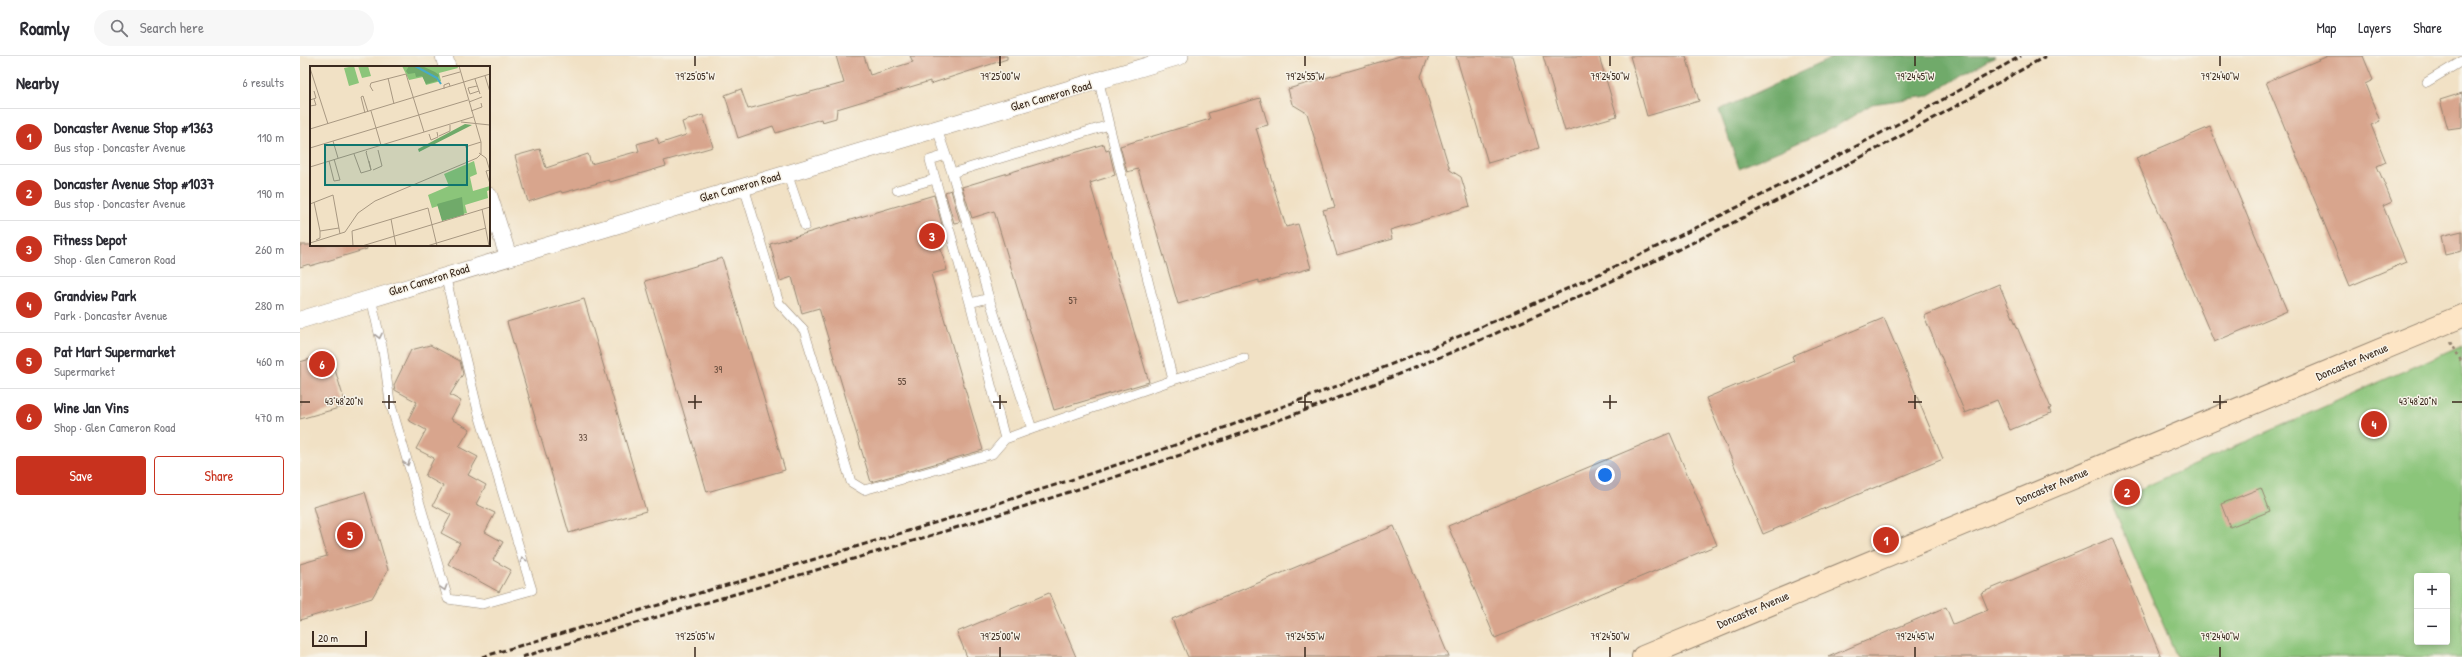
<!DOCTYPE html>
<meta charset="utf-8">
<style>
:root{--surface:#fff;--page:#f7f7f7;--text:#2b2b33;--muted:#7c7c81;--line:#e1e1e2;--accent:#c8321e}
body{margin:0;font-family:"Patrick Hand",sans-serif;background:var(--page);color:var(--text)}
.controls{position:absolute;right:12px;bottom:12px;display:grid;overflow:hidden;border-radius:4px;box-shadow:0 2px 6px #0003}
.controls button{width:36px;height:36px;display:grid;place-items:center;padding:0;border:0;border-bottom:1px solid var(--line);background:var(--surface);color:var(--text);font:20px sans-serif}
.scale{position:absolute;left:12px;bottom:10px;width:55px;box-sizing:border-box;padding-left:4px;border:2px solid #3b2a1e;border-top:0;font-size:11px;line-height:14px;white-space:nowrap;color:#3b2a1e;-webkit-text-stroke:3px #f7f3e8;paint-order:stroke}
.you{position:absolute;left:1305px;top:419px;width:14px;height:14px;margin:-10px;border:3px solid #fff;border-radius:50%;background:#1a73e8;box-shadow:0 0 0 6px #1a73e833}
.badge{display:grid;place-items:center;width:26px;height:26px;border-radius:50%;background:var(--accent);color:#fff;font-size:13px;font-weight:700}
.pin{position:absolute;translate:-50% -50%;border:2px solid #fff;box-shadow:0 1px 4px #0006}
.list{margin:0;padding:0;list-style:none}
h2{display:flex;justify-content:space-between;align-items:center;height:52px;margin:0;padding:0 16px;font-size:17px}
h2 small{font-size:13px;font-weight:400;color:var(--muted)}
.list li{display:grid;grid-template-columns:26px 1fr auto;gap:12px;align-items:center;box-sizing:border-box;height:56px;padding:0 16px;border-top:1px solid var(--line)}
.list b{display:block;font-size:15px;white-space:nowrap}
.list p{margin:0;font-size:13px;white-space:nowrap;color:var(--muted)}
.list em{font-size:13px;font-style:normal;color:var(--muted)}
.actions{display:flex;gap:8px;padding:12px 16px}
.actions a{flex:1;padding:9px 0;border:1px solid var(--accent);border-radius:4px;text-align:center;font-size:14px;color:var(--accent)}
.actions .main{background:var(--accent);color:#fff}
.icon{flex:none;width:22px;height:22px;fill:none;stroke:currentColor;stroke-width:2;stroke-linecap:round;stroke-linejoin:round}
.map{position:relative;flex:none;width:2162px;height:601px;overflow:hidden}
header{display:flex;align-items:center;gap:24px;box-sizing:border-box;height:56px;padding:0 20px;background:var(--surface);border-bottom:1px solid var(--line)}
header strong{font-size:19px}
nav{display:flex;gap:22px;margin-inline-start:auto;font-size:14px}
.search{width:280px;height:36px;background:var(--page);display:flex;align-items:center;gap:10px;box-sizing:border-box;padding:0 14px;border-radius:22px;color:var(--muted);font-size:15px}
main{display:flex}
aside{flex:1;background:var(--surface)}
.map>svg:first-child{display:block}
.green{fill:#8bc57a;stroke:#63784c;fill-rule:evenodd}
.forest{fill:#70aa6a;stroke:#566a44}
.building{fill:#d8a58d}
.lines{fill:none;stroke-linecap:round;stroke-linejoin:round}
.lane-casing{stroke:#968672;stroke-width:10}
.street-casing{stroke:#968672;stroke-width:18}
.secondary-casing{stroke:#968672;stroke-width:24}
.path{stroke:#968672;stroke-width:2.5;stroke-dasharray:3 3;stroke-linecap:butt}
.lane{stroke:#fff;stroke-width:9}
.street{stroke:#fff;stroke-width:17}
.secondary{stroke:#fde5c5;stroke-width:22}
.rail{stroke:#3b2a1e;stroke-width:3;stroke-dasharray:6 3;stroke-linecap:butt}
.oneway{stroke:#a79f9a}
.ticks{fill:none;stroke:#3b2a1e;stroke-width:1.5}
.labels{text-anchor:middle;stroke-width:3;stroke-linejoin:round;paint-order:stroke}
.number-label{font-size:10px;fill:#62493a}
.street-label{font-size:12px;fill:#3b2a1e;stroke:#f7f3e8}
.inset-river{fill:none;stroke:#47aac7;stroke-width:2}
.inset-road{fill:none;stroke:#a89882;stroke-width:1}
.view{fill:#0f766e;fill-opacity:0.15;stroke:#0f766e;stroke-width:2}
.inset-edge{fill:none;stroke:#3b2a1e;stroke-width:2}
.ticks-label{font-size:10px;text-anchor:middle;fill:#3b2a1e;stroke:#f7f3e8;stroke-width:3;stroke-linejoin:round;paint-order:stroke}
</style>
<header>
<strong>Roamly</strong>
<div class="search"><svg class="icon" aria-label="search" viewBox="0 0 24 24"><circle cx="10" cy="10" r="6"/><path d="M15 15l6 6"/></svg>Search here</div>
<nav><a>Map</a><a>Layers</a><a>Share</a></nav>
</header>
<main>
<aside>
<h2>Nearby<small>6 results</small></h2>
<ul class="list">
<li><span class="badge">1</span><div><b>Doncaster Avenue Stop #1363</b><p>Bus stop · Doncaster Avenue</p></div><em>110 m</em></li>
<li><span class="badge">2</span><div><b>Doncaster Avenue Stop #1037</b><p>Bus stop · Doncaster Avenue</p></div><em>190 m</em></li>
<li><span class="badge">3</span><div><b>Fitness Depot</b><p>Shop · Glen Cameron Road</p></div><em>260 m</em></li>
<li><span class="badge">4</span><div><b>Grandview Park</b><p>Park · Doncaster Avenue</p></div><em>280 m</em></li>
<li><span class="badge">5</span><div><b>Pat Mart Supermarket</b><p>Supermarket</p></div><em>460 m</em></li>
<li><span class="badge">6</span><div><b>Wine Jan Vins</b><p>Shop · Glen Cameron Road</p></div><em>470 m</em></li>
</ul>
<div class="actions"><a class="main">Save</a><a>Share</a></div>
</aside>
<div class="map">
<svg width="2162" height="601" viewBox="0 0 2162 601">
<rect width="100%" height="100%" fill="#f7f3e8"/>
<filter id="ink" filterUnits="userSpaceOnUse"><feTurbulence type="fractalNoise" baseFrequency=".025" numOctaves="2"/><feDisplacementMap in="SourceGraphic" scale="8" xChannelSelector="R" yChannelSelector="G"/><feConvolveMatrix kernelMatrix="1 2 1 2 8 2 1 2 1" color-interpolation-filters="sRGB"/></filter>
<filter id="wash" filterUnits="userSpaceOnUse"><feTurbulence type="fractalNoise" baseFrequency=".012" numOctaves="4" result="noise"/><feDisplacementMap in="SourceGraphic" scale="16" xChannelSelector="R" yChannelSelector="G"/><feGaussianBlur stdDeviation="0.9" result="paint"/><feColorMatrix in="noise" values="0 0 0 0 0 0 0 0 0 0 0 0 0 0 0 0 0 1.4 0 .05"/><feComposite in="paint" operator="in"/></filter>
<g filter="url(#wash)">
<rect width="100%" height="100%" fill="#f1e1c5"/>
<path class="green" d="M 2162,289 L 2162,601 L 1877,601 L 1811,446 ZM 2117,520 L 2147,520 L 2147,586 L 2117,586 Z"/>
<path class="forest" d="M 1536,0 L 1695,0 L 1628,40 L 1572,48 L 1535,71 L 1439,112 L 1419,54 Z"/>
<g id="blocks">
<path class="building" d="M 536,0 L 564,0 L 570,19 L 613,6 L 610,0 L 707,0 L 707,3 L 630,28 L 630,25 L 537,53 L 536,62 L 522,66 L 521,63 L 476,77 L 473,70 L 438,82 L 425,39 L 441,33 L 448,53 L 544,27 Z
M 1100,0 L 1129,0 L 1121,20 L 1150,114 L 1161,121 L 1170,150 L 1090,174 L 1092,183 L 1037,199 L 1023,154 L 1035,151 L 1007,57 L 992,48 L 988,33 Z
M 1156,0 L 1212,0 L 1239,92 L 1188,107 Z
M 1243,0 L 1299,0 L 1317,60 L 1265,75 Z
M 1330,0 L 1386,0 L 1399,45 L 1347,60 Z
M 2028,0 L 2063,0 L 2073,24 L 2065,28 L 2080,65 L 2071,69 L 2086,106 L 2077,110 L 2092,146 L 2083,150 L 2106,206 L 2050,230 L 1966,26 Z
M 2162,37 L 2162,71 L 2148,73 L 2140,44 Z
M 960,42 L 968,69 L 956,72 L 986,171 L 998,168 L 1011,212 L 959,227 L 959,224 L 878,248 L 838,113 L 827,116 L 820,90 L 910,63 L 908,57 Z
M 403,59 L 413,91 L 364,105 L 366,110 L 346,116 L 310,126 L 309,124 L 262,137 L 261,135 L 228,146 L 215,100 L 240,93 L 246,112 L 288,98 L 291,108 L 339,95 L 337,88 L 357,82 L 359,88 L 386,79 L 382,66 Z
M 1910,71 L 1987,255 L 1914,286 L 1836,102 Z
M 804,88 L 806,95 L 809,94 L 815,119 L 790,127 L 849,326 L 754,354 L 694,155 L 672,162 L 662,131 Z
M 651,134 L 660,166 L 654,167 L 645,136 Z
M 634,139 L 644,176 L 636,178 L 647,214 L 631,218 L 683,394 L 571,426 L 519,252 L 502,257 L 492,221 L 480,225 L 470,188 Z
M 2162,175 L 2162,195 L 2145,199 L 2141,180 Z
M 0,189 L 66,189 L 67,193 L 10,210 L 9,208 L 0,211 Z
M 422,202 L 485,414 L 407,436 L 345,225 Z
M 1699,228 L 1751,352 L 1749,353 L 1751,357 L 1710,374 L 1697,344 L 1665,357 L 1624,260 Z
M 284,243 L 346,455 L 269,477 L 207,266 Z
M 1584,262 L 1643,403 L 1463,478 L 1406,342 L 1494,305 L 1492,300 Z
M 130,289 L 160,305 L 163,318 L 150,339 L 161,345 L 151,363 L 170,373 L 159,391 L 178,401 L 168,419 L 186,429 L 176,448 L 195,457 L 185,476 L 203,486 L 193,504 L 211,514 L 199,536 L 148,508 L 160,487 L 141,477 L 151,459 L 133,449 L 143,430 L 125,420 L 134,402 L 116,393 L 126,374 L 108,364 L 117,346 L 95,334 L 94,329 L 111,294 Z
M 30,297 L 46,350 L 0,363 L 0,306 Z
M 1370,377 L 1417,489 L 1195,582 L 1148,470 Z
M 1961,432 L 1970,455 L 1930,471 L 1921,448 Z
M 65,436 L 88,514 L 72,542 L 0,564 L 0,508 L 27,500 L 13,451 Z
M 1094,470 L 1149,601 L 888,601 L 872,563 Z
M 1812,482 L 1861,601 L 1528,601 L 1646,551 L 1653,568 L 1688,554 L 1681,537 Z
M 749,537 L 776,601 L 667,601 L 657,576 Z"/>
</g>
</g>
<g filter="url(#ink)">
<use href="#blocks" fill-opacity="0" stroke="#968672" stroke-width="1"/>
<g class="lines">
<defs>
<path id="lane" d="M 2127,26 L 2162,5
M 637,73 L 652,117 L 809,69 L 799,26
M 646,99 L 630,104 L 670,247 L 705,383 L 732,373 L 689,242 L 670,247
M 487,117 L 505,170
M 652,117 L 689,242
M 444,131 L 479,247 L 504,274 L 551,426 L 564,434 L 692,398 L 705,383
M 597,134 L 635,123
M 71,242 L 83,295 L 90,346 L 148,543 L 182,548 L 232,534 L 178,355 L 145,219
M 873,324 L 944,302
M 732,373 L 873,324 L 809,69"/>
<path id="street" d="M 144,0 L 147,11
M 189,140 L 208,200
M 0,264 L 880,0"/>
<path id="secondary" d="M 1343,601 L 2162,260"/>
</defs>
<use href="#lane" class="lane-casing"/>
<use href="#street" class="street-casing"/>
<use href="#secondary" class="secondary-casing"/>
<path class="path" d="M 2151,286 L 2162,307"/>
<use href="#lane" class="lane"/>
<use href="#street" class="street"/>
<use href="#secondary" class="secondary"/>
<path class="rail" d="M 182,601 C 463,517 749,440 1024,335 C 1265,242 1496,127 1721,0
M 222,601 C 509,515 800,436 1079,326 C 1309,234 1530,122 1746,0"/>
</g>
<defs><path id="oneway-chevron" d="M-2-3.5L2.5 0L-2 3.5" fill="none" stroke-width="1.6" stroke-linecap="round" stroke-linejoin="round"/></defs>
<g class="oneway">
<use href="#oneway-chevron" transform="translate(79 280) rotate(78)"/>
<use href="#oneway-chevron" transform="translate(107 407) rotate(73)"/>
<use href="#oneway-chevron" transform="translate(223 504) rotate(-108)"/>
<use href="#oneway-chevron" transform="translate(144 532) rotate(73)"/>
</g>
</g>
<path class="ticks" d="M 395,0 L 395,10M 700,0 L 700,10M 1005,0 L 1005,10M 1310,0 L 1310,10M 1615,0 L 1615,10M 1920,0 L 1920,10M 89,339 L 89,353M 395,339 L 395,353M 700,339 L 700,353M 1005,339 L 1005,353M 1310,339 L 1310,353M 1615,339 L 1615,353M 1920,339 L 1920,353M 0,346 L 10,346M 82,346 L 96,346M 388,346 L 402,346M 693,346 L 707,346M 998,346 L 1012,346M 1303,346 L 1317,346M 1608,346 L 1622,346M 1913,346 L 1927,346M 2152,346 L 2162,346M 395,591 L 395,601M 700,591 L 700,601M 1005,591 L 1005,601M 1310,591 L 1310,601M 1615,591 L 1615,601M 1920,591 L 1920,601"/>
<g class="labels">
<g class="number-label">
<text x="773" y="248">57</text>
<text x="418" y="317">39</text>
<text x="602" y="329">55</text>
<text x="283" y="385">33</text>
</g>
<g class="street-label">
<text transform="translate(751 40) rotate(-16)" y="4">Glen Cameron Road</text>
<text transform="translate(440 131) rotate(-16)" y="4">Glen Cameron Road</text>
<text transform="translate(129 224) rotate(-17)" y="4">Glen Cameron Road</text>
<text transform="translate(2052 306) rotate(-23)" y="4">Doncaster Avenue</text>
<text transform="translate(1752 430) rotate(-23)" y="4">Doncaster Avenue</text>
<text transform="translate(1453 554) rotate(-23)" y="4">Doncaster Avenue</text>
</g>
</g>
<g transform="translate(10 10)">
<rect width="180" height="180" fill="#f1e1c5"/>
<path d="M 44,0 L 49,17 L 39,20 L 34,2 ZM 48,0 L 58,0 L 61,10 L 52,12 ZM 92,0 L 147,0 L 148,2 L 129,7 L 131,15 L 116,19 L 113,11 L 99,14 ZM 164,95 L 167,108 L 160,111 L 163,125 L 180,120 L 180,124 L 177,125 L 178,132 L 155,139 L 157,147 L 132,153 L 128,140 L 122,142 L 118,129 L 139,120 L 134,108 Z" fill="#8bc57a"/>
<path d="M 99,0 L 112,0 L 125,6 L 129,9 L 127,15 L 116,18 L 112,10 L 106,11 L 105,7 L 98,8 L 96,5 ZM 155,58 L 162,59 L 109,86 L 108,83 ZM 152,131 L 154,149 L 132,155 L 127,138 Z" fill="#70aa6a"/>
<path class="inset-river" d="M 105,0 L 127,12 L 131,18"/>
<path class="inset-road" d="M 149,0 L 171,76 L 171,88M 0,2 L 18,58M 175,10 L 180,26M 132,11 L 150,6M 78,12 L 84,38M 165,13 L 170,28M 167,20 L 158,22 L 160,28 L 169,25M 134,23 L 134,19 L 139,17 L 140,20M 63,25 L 60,20 L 61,17 L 96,8 L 114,66M 0,34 L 6,32 L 4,25M 159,36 L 172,31M 0,40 L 6,39 L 4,33M 61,45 L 71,79M 161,45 L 172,41 L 171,37M 55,47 L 51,31 L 53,30 L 58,46M 151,56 L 180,59M 0,63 L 180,8M 119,68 L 121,74 L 128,71 L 127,66M 129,70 L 140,65 L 140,59M 23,75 L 28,92M 155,81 L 171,76M 0,82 L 158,34M 57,85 L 56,86 L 61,104 L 59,95M 169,87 L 176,92 L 180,105M 44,88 L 51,107 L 61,104M 19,95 L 24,115 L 30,114 L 24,93M 0,101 L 163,51M 63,104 L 72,100 L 68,84M 180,104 L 176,105 L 180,118M 4,136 L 10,165 L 10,172 L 6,174M 0,138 L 23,129 L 30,168M 172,143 L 179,180M 81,153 L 86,180M 10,165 L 29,162M 0,177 L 35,166 L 48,147 L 65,135 L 167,92 L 171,88M 43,180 L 42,165 L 118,142 L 127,180M 52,180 L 180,141M 117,180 L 176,162"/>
<path class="view" d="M 15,79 L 157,79 L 157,119 L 15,119 Z"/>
<rect width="180" height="180" class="inset-edge"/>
</g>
<g class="ticks-label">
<text x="395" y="24">79°25'05"W</text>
<text x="700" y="24">79°25'00"W</text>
<text x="1005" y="24">79°24'55"W</text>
<text x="1310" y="24">79°24'50"W</text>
<text x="1615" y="24">79°24'45"W</text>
<text x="1920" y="24">79°24'40"W</text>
<text x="44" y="349">43°48'20"N</text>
<text x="2118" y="349">43°48'20"N</text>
<text x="395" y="584">79°25'05"W</text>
<text x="700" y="584">79°25'00"W</text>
<text x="1005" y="584">79°24'55"W</text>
<text x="1310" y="584">79°24'50"W</text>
<text x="1615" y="584">79°24'45"W</text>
<text x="1920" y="584">79°24'40"W</text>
</g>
</svg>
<div class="controls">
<button>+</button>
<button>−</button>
</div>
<div class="scale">20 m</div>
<div class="you"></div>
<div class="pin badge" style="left:1586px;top:484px">1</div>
<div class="pin badge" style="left:1827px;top:436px">2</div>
<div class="pin badge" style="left:632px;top:180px">3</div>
<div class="pin badge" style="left:2074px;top:368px">4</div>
<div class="pin badge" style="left:50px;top:479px">5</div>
<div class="pin badge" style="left:22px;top:308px">6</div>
</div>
</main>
